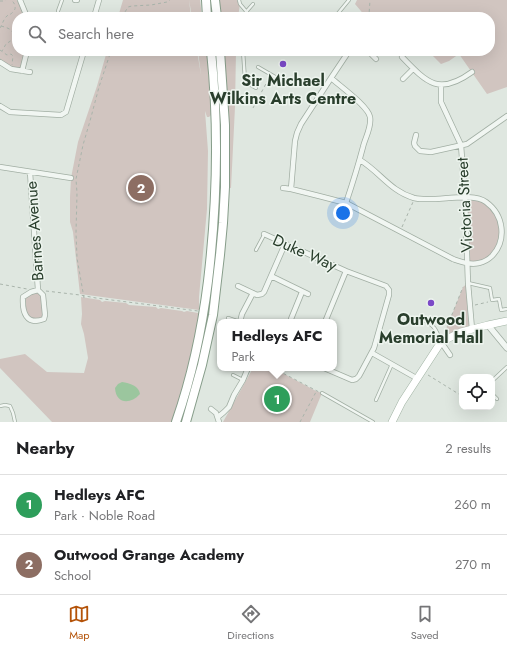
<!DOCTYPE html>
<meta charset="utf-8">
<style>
:root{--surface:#fff;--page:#f2f2f2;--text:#202124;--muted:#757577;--line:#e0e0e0;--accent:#b45309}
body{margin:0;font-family:Jost,sans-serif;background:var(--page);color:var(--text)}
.controls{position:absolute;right:12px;bottom:12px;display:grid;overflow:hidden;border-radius:8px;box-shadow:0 4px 16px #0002}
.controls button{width:36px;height:36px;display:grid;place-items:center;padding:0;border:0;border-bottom:1px solid var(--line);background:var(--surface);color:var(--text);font:20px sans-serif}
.you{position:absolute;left:343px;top:213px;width:14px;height:14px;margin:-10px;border:3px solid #fff;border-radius:50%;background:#1a73e8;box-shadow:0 0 0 6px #1a73e833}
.badge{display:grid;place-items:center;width:26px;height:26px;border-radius:50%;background:var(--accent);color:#fff;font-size:13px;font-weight:700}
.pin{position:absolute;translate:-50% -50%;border:2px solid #fff;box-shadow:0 1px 4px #0006}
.popup{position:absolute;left:217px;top:319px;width:120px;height:52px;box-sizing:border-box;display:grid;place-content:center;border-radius:8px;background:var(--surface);filter:drop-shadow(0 1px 3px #0005);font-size:13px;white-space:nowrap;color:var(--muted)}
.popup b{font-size:15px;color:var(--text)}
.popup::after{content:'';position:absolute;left:50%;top:100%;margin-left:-8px;border:8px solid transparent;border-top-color:var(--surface)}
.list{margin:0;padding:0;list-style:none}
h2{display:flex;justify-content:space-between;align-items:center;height:52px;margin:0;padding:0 16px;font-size:17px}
h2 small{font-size:13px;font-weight:400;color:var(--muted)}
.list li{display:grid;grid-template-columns:26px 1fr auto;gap:12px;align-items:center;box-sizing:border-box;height:60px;padding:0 16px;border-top:1px solid var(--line)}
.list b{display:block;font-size:15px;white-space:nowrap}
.list p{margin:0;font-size:13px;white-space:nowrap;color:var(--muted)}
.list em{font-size:13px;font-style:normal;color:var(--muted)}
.icon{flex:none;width:22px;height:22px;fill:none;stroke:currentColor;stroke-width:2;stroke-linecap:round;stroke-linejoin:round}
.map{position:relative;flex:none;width:507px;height:422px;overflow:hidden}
.search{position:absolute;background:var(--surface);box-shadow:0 4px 16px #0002;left:12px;right:12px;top:12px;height:44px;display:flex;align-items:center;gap:10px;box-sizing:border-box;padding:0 14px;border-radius:16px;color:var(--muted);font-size:15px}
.sheet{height:172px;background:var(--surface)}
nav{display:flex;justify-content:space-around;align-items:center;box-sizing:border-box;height:56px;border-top:1px solid var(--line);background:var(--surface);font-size:11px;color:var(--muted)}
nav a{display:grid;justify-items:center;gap:2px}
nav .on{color:var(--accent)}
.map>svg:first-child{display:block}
.green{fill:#d1c5c0}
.water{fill:#9bc69e}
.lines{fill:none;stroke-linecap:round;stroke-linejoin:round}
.service-casing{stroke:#a1aea3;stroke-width:4}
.minor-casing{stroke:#a1aea3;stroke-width:6}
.tertiary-casing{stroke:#a1aea3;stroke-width:7}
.primary-casing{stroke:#9fb2a2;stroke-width:8}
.trunk-casing{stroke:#879d8a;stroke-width:10}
.path{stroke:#a9b4ab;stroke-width:1;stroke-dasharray:3 3;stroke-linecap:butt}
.service{stroke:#f1f6f2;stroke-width:2.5}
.minor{stroke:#f1f6f2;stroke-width:4.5}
.tertiary{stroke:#f1f6f2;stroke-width:5.5}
.primary{stroke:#fff;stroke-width:7}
.trunk{stroke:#fff;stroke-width:8}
.poi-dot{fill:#7b49c7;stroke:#eef5ef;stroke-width:1.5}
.labels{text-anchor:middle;stroke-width:3;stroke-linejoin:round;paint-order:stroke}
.poi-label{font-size:16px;font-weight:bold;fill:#293e2c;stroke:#eef5ef}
.street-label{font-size:16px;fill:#293e2c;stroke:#eef5ef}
</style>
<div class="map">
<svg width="507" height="422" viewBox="0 0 507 422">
<rect width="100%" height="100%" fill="#dfe7e0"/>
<path class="green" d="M 0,0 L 20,0 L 27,17 L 17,17 L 17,51 L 27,51 L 22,71 L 11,69 L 0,62 Z
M 123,0 L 189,0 L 191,17 L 118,17 Z
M 189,0 L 200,0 L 202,17 L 192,17 Z
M 215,0 L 239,0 L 240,4 L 238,17 L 217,17 Z
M 357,0 L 507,0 L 507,87 L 487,94 L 459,54 L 449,61 L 441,64 L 428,51 L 490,51 L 490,17 L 366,17 L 355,4 Z
M 107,51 L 197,51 L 201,75 L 198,51 L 207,51 L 209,80 L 211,115 L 209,117 L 207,117 L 205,111 L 208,151 L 207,209 L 199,297 L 199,310 L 80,294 L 73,232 L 70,222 L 70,197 L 71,178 L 78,142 L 97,86 Z
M 220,51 L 236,51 L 235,107 L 231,188 L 225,187 Z
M 465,198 L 485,202 L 499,219 L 501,241 L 490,258 L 467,264 Z
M 468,283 L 472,329 L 441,342 L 463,287 Z
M 38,290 L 43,295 L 44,319 L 27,318 L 23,302 L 26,294 Z
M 81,297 L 100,300 L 102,302 L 105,301 L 126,303 L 129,305 L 156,307 L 158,309 L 161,308 L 182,311 L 184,312 L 187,311 L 198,313 L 199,311 L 204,313 L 176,422 L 52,422 L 0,368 L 0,359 L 25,354 L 47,372 L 84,373 L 88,358 L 84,334 L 81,324 L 82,314 Z
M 253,368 L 273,368 L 316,391 L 322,393 L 310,422 L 223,422 Z"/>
<path class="water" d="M 122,382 C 130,383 139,386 140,394 C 130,405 116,404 115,388 L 118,384 Z"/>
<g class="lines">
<defs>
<path id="service" d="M 239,0 L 240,4 L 251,17
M 58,11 L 62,0
M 246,12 L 253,4
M 335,17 L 349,0
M 243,51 L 245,80 L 249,84 L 256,88
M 298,51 L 300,53 L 303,53 L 305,51
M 258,67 L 277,78
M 256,250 L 264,235
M 468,283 L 490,288 L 492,300 L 499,299 L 501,310 L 507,309
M 228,318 L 240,322
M 422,319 C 435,326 436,329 441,342
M 233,375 L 243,380
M 492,381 L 507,367
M 322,393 L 373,422
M 492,394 L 497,399
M 376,400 L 392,364
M 0,406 L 5,405 L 10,406 L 13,413 L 15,422"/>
<path id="minor" d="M 20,0 L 27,17
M 75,0 L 77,0
M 94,17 L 99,0
M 368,51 L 376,59
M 402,57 C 427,83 439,96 472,72
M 0,62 L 11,69 L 30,72
M 22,71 L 27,51
M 331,78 C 340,86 368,106 370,117 C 372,127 365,138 363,147 C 358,166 352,185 346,203
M 403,79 L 413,69
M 441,85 L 441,102 L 461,145 L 465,198 L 468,283 L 472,329
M 0,106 L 10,112 L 61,115 L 66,112 L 84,51
M 416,135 L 414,143 L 415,146 L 420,151 L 431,152 L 467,144 L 507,116
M 0,167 L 71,178
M 30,172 L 38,290 L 43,295 L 45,315 L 44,319 C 26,326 22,312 23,297 L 31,292 L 38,290
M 283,188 L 291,189 L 319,196 L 346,203 L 453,259 C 462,262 470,265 479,263 C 484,262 489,259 492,256 C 507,240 504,215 486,202 C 471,191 434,203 414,198 C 390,191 380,172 360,160
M 291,189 L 295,141 L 297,133 L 301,124 L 331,78 L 349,51
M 264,234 L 346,271
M 271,276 L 308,294
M 238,286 L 257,295 L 262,294 L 264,292 L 285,244
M 240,322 L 242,314 L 253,293
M 291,322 L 291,319 L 302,292
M 441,342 L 450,355
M 372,353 L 418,379
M 324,368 L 352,380 L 356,379 L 359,376 L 374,348 L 389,295 L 389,290 L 386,286 L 346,271 L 325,322
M 211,409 L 216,413 L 219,422
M 218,417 L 224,412 L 229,407 L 234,395 L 243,380 L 248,368"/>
<path id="tertiary" d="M 488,325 L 507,348"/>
<path id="primary" d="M 392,422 L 402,402 L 441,342 L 461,332 L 488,325 L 507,321"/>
<path id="trunk" d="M 206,0 L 207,17
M 215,0 L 217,17
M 176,422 C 192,376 202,329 208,281 C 217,205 219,127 211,51
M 186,422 L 202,365 L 213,315 L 220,255 L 223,223 L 225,187 L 225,125 L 220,51"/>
</defs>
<use href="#service" class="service-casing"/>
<use href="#minor" class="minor-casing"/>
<use href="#tertiary" class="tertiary-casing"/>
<use href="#primary" class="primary-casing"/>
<use href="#trunk" class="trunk-casing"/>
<path class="path" d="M 0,1 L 3,1 L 6,0
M 122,17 L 128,7 L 132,6 L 151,5 L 167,2 L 170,0
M 367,17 L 369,15 L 370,0
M 1,26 C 9,28 14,30 14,38 L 12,40 L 6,44 L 2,51
M 0,28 C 2,25 4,18 7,16 C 12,11 8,17 13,12 C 17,8 15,3 11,0
M 0,50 L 7,55 L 11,54 L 13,56 L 12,65
M 253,108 L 269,78
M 402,227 L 413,202
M 0,284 L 27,289
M 46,291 L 80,295 L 96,298 L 198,311
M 84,298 L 77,258 L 76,233 L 77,193 L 76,179 L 83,145 L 90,121 L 99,87 L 111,51
M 475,305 L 488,302
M 445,332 L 463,287
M 273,368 L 319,392
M 428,375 L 462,396
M 300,422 L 316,392"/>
<use href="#service" class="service"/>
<use href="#minor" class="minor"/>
<use href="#tertiary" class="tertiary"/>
<use href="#primary" class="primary"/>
<use href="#trunk" class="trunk"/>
</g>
<g class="poi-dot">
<circle cx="283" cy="64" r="4"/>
<circle cx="431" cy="303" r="4"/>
</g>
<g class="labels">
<g class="poi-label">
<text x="283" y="86">Sir Michael<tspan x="283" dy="18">Wilkins Arts Centre</tspan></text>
<text x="431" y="325">Outwood<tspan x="431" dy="18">Memorial Hall</tspan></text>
</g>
<g class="street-label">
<text transform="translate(464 205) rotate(-93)" y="6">Victoria Street</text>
<text transform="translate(34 231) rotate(-94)" y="6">Barnes Avenue</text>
<text transform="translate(305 252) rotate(24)" y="6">Duke Way</text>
</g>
</g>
</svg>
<div class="controls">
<button><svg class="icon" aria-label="locate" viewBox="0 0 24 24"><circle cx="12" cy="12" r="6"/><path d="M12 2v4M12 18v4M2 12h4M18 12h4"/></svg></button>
</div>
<div class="you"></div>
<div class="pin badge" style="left:277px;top:399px;background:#2e9e5b">1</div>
<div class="popup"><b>Hedleys AFC</b>Park</div>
<div class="pin badge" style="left:141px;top:188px;background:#8d6e63">2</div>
<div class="search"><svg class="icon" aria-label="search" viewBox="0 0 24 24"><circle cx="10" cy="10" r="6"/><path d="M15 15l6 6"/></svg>Search here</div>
</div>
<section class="sheet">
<h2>Nearby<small>2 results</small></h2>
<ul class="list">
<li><span class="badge" style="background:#2e9e5b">1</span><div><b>Hedleys AFC</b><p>Park · Noble Road</p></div><em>260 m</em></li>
<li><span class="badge" style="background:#8d6e63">2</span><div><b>Outwood Grange Academy</b><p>School</p></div><em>270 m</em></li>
</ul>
</section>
<nav>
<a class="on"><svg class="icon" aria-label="map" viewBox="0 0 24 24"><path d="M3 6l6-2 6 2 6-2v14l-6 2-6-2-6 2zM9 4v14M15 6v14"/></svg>Map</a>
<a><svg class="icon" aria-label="directions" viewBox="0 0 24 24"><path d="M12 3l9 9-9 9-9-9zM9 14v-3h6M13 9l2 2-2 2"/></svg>Directions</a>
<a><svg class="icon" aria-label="saved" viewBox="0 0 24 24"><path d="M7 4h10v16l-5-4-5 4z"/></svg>Saved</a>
</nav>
